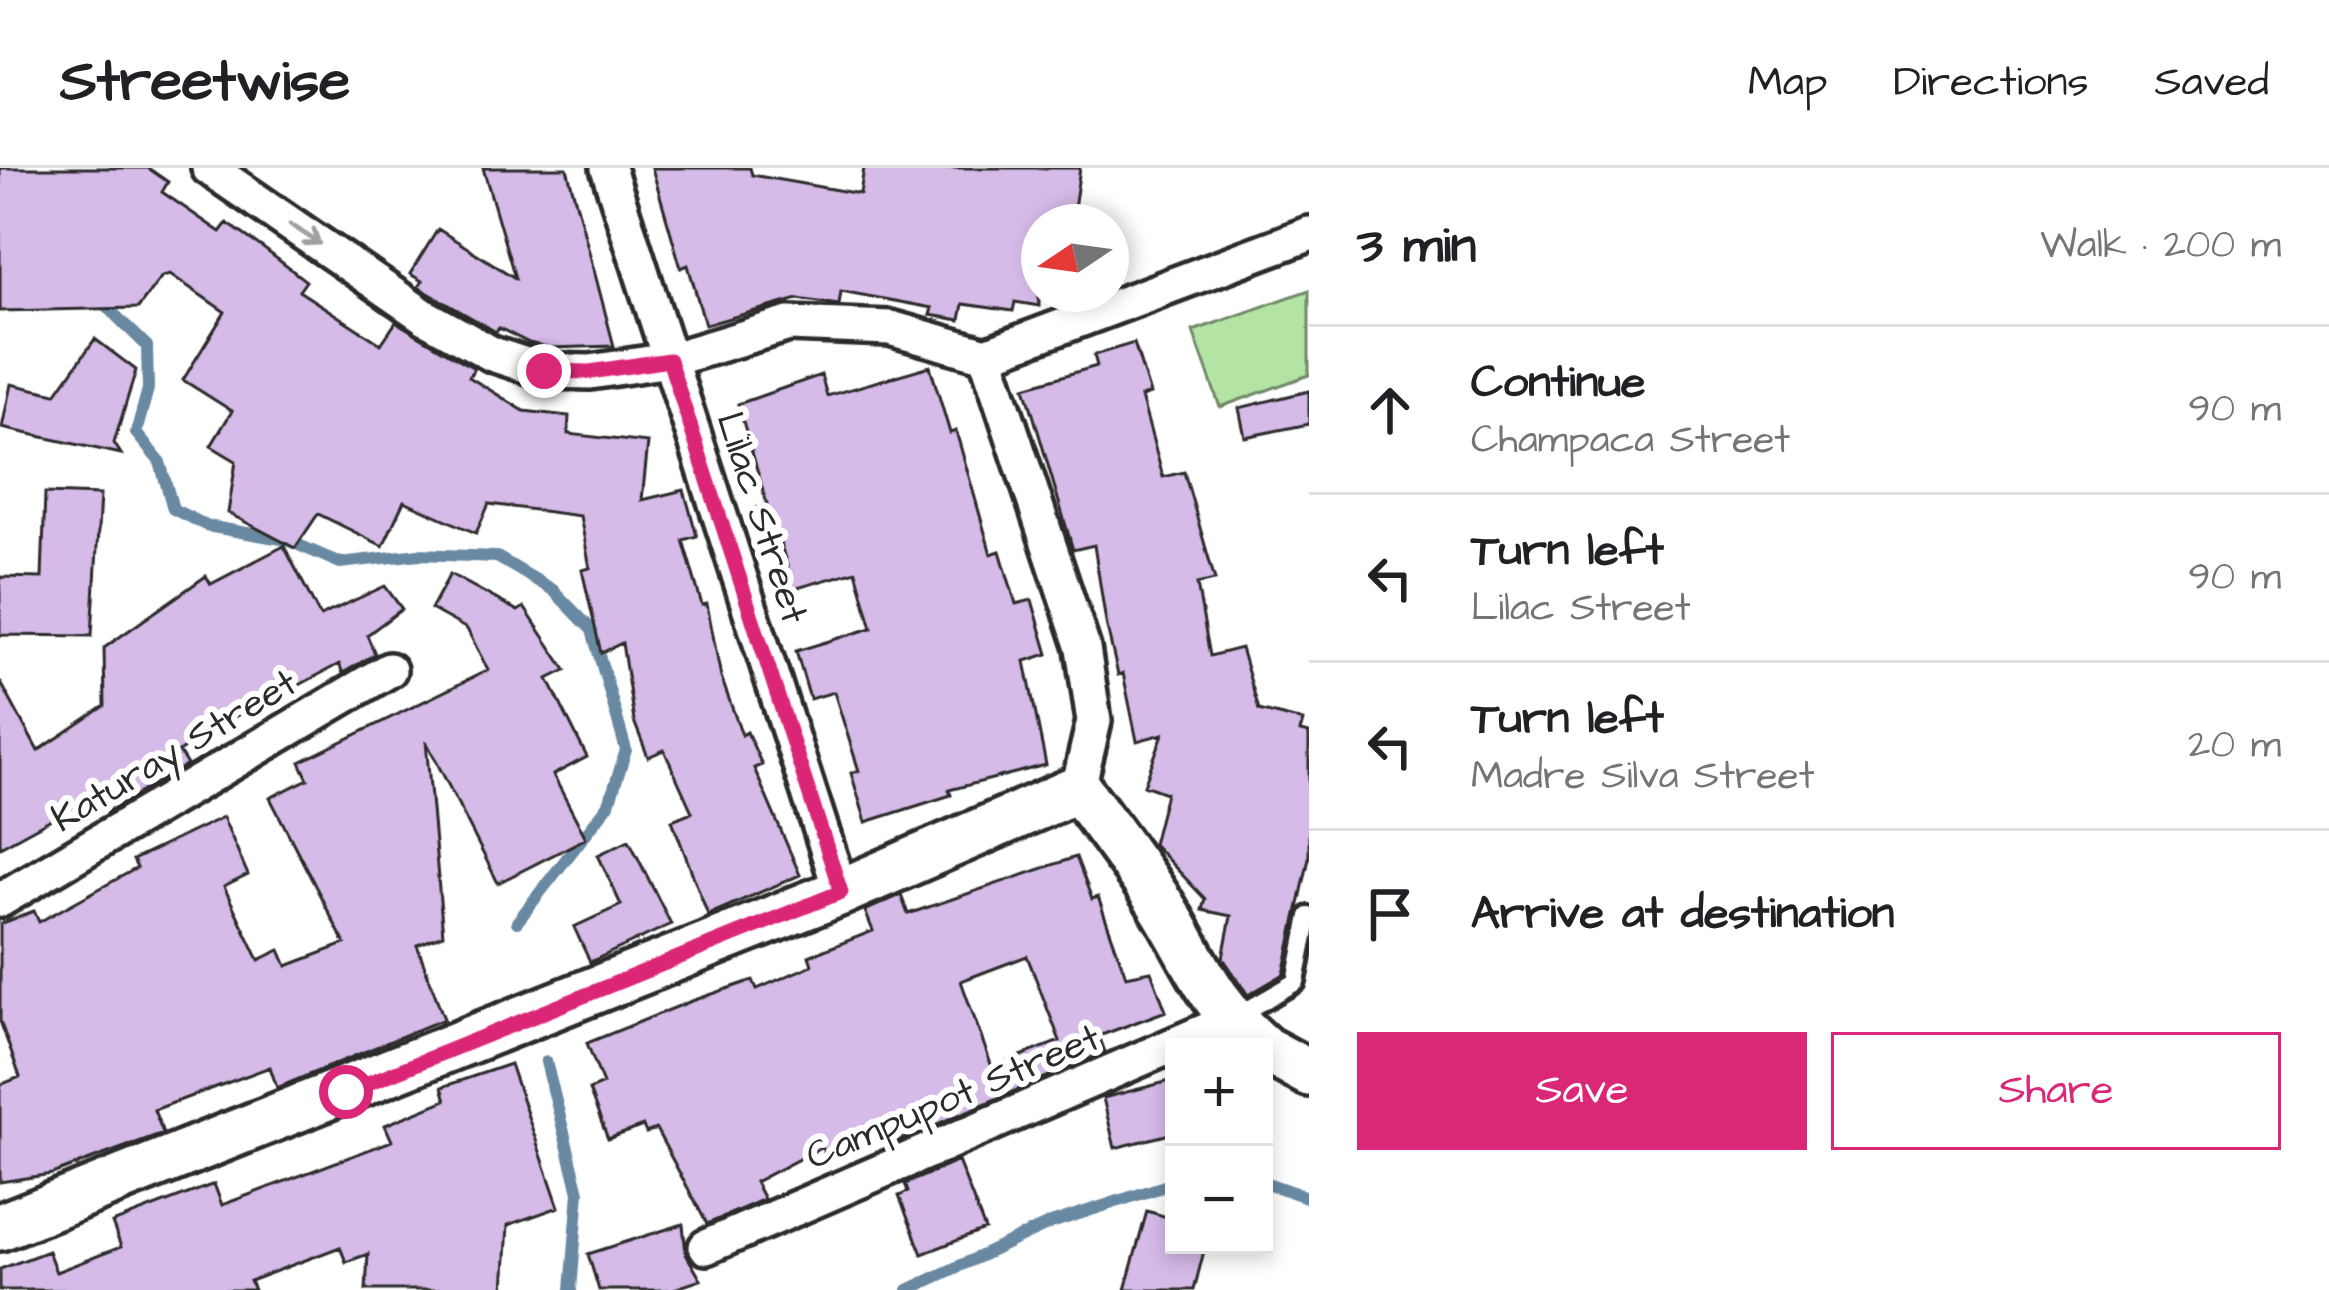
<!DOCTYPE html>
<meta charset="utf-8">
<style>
:root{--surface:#fff;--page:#f2f2f2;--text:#202124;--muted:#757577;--line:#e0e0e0;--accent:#db2777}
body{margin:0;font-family:"Architects Daughter",sans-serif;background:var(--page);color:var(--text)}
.controls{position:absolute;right:36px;bottom:36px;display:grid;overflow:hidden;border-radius:0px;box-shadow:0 6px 18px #0003}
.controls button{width:108px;height:108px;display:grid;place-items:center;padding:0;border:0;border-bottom:3px solid var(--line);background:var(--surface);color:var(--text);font:60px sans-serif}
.compass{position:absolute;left:1021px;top:36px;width:108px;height:108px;border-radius:50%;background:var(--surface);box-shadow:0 6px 18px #0003;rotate:257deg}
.stop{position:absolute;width:36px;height:36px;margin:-27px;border:9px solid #db2777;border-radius:50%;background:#fff}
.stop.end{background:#db2777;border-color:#fff;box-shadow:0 3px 12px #0008}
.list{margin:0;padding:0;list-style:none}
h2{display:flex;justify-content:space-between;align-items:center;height:156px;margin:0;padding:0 48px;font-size:51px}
h2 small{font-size:39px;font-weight:400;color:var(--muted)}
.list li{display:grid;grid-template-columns:78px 1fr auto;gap:36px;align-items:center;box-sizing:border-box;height:168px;padding:0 48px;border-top:3px solid var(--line)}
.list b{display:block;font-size:45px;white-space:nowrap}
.list p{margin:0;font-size:39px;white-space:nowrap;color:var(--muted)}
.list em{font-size:39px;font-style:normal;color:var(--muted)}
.actions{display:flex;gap:24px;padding:36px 48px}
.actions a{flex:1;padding:27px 0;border:3px solid var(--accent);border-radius:0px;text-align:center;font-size:42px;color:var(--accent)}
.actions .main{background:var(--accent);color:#fff}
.icon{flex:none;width:66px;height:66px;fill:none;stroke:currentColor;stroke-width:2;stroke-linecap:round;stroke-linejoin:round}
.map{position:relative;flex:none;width:1309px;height:1122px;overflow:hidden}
header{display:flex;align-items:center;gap:72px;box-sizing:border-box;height:168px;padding:0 60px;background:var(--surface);border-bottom:3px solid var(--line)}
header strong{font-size:57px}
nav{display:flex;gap:66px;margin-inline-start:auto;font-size:42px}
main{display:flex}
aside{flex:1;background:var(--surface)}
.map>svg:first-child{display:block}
.green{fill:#b4e4a4;stroke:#708868;stroke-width:3}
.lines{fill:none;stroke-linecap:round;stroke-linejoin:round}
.stream{stroke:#6989a2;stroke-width:12}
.building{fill:#d6bae8;stroke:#2b2b2b;stroke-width:3;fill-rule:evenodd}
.lane-casing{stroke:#2b2b2b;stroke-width:26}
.street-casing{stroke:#2b2b2b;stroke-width:42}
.secondary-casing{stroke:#2b2b2b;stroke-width:54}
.lane{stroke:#fff;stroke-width:16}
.street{stroke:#fff;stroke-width:33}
.secondary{stroke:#fff;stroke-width:45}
.oneway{stroke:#a0a0a0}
.route{stroke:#db2777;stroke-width:15}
.labels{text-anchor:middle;stroke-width:12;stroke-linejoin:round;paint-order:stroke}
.street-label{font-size:39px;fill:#2b2b2b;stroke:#fff}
</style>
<header>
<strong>Streetwise</strong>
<nav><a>Map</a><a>Directions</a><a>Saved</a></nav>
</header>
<main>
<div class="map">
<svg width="1309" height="1122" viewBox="0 0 1309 1122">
<rect width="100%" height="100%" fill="#fff"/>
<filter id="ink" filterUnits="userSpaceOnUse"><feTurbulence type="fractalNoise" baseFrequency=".00833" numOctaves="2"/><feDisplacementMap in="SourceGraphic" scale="24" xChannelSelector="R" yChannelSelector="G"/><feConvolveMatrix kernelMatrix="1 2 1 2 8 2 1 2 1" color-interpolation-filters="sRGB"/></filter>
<g filter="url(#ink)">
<path class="green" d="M 1309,122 L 1309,207 L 1220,239 L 1193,163 Z"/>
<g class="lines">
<path class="stream" d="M 100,132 L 147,178 L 148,221 L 136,265 L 160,294 L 173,341 L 207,358 L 287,372 L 340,395 L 419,386 L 497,389 L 553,422 L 592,462 L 626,582 L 609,636 L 517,754
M 546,894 L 579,1024 L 571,1122
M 1264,1014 L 1309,1030
M 908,1122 L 1051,1055 L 1174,1015"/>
</g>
<path class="building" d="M 0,0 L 148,0 L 168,14 L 162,24 L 220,64 L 227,55 L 263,80 L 306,113 L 299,123 L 381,176 L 396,154 L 474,200 L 469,209 L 524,243 L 569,248 L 568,266 L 648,275 L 642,332 L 684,322 L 697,368 L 683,372 L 702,437 L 707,436 L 721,509 L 742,567 L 747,564 L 762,597 L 754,600 L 800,707 L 708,747 L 672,652 L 692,644 L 664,582 L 648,589 L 634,553 L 622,475 L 601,485 L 582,402 L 590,400 L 580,348 L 489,336 L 476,365 L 404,333 L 383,378 L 318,346 L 295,380 L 228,345 L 236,293 L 211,278 L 232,243 L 183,212 L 225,144 L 170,106 L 162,108 L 138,140 L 0,143 Z
M 483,0 L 567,0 L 614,178 L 550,180 L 529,175 L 499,160 L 496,164 L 418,119 L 422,113 L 410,106 L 438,61 L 515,110 Z
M 652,0 L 750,0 L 752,7 L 860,26 L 864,0 L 1080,0 L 1072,54 L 1039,54 L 1039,138 L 1015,134 L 1013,143 L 963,136 L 960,152 L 930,147 L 932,140 L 841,123 L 839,137 L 798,131 L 705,157 L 688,97 L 681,100 Z
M 95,171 L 136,202 L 114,275 L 121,286 L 2,260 L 11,216 L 56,226 Z
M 1134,175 L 1150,226 L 1141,229 L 1163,309 L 1184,304 L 1215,412 L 1197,416 L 1210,488 L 1241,480 L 1259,542 L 1303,553 L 1300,564 L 1309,566 L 1309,690 L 1284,806 L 1248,827 L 1223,790 L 1231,748 L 1202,742 L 1205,731 L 1153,676 L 1166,625 L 1144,617 L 1163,566 L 1137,573 L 1123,505 L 1118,507 L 1106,455 L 1094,377 L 1073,382 L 1025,219 L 1097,198 L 1094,187 Z
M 930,198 L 950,265 L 956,263 L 991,386 L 1000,383 L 1016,436 L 1032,432 L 1048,486 L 1025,493 L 1046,597 L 949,622 L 951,627 L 866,654 L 851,605 L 859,603 L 834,524 L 810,531 L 796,483 L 872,460 L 856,403 L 794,421 L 778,367 L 768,370 L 757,340 L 767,336 L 738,236 L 821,207 L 827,228 Z
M 1309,223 L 1309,256 L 1245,269 L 1239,240 Z
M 45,325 L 100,327 L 92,468 L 0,467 L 0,409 L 42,410 Z
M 284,378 L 320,448 L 385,418 L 402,441 L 367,467 L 375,486 L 343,505 L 339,496 L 290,522 L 288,518 L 191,574 L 179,584 L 187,597 L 107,644 L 97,626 L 0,679 L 0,513 L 38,583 L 105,538 L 104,480 L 206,408 L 211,416 Z
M 450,406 L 518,443 L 524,439 L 566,502 L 548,511 L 587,589 L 553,607 L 586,670 L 498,715 L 426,573 L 443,767 L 417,777 L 444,851 L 277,920 L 270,899 L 154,942 L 163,965 L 52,1006 L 0,1014 L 0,917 L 20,909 L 0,853 L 0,756 L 34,743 L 39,754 L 137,700 L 133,692 L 223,649 L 248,707 L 224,719 L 259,792 L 280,782 L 287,798 L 345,776 L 270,630 L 308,611 L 300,594 L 488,502 L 467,461 L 431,441 Z
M 629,672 L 671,756 L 590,794 L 574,759 L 621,737 L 598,687 Z
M 1076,689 L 1092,731 L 1098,729 L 1126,808 L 1151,803 L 1166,843 L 1099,868 L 1105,884 L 891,976 L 886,963 L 824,985 L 822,979 L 755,1014 L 764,1031 L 707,1056 L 656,961 L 646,965 L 643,958 L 608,971 L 589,922 L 603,916 L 587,875 L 689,834 L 753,812 L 757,821 L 812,797 L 809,788 L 873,763 L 865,743 L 901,727 L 908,746 ZM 1027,788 L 1060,873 L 992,899 L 961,813 Z
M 510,896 L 559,1039 L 508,1057 L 504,1122 L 366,1122 L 368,1086 L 346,1094 L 340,1079 L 250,1113 L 254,1122 L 0,1122 L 0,1101 L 48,1083 L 56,1104 L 121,1079 L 112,1055 L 214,1016 L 222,1037 L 392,973 L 385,957 L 446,932 L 442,919 Z
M 1174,912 L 1174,965 L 1115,980 L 1103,930 Z
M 958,993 L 985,1062 L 922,1086 L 899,1028 L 908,1024 L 905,1016 Z
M 1147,1043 L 1174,1051 L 1174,1077 L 1205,1079 L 1194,1122 L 1125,1122 Z
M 683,1056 L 686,1086 L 701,1112 L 671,1122 L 599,1122 L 588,1086 Z"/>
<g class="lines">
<defs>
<path id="lane" d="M 1237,848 L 1296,814 L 1309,748"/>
<path id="street" d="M 209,0 L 424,148 L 492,186 L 544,203 L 590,204 L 669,192 L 789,156 L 890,160 L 986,187 L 1309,66
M 608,0 L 841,724
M 986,187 L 1083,480 L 1094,553 L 1078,621
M 0,732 L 389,502
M 706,1079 L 1231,852"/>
<path id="secondary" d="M 1264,881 L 1309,905
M 0,1059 L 841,724 L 1078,621 C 1106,658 1135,696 1160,735 C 1198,795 1204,828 1262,879"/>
</defs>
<use href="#lane" class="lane-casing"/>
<use href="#street" class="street-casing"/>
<use href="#secondary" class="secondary-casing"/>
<use href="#lane" class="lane"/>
<use href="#street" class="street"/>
<use href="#secondary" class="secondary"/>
</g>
<defs><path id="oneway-shaft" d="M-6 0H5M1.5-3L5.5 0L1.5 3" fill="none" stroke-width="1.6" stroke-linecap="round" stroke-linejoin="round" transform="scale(3)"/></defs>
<use class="oneway" href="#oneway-shaft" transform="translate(305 66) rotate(34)"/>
</g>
<g class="lines" filter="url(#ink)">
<path class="route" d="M 346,924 L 841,724 L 669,192 L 590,204 L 544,203"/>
</g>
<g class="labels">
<g class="street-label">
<text transform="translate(764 349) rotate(72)" y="14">Lilac Street</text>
<text transform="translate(173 581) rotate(-31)" y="14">Katuray Street</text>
<text transform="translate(952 927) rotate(-23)" y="14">Campupot Street</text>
</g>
</g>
</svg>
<div class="controls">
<button>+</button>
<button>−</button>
</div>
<svg class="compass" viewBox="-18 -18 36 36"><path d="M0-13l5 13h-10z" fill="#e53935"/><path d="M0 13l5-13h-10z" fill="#757577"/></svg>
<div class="stop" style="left:346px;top:924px"></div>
<div class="stop end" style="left:544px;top:203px"></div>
</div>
<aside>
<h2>3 min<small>Walk · 200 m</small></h2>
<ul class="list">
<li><svg class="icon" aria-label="ahead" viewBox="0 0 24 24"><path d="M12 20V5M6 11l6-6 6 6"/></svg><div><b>Continue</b><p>Champaca Street</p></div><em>90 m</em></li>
<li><svg class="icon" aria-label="left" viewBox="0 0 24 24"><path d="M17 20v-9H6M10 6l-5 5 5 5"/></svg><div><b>Turn left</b><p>Lilac Street</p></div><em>90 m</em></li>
<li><svg class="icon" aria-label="left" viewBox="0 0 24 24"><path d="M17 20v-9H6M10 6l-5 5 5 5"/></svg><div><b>Turn left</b><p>Madre Silva Street</p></div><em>20 m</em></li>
<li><svg class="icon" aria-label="arrive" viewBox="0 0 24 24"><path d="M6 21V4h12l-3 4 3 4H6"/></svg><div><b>Arrive at destination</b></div></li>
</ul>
<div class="actions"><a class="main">Save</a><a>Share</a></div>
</aside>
</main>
